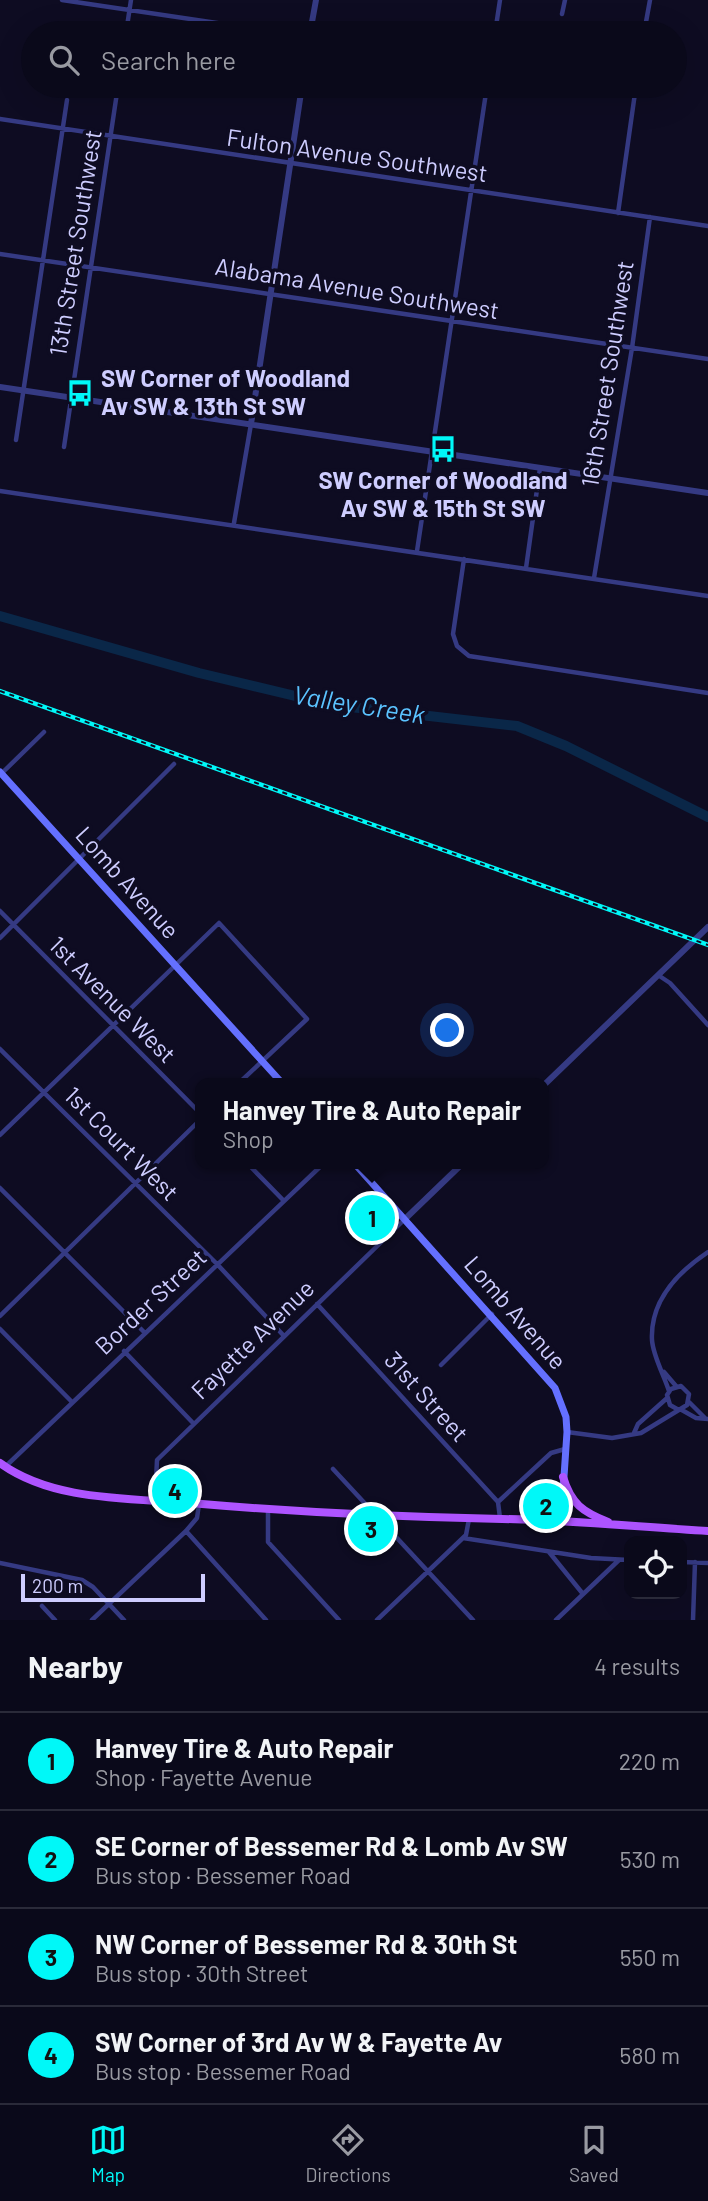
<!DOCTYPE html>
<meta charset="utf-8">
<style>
:root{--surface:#0a091a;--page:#131223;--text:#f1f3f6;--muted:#999aa2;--line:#2a2a39;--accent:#00f8f8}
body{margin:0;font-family:Barlow,sans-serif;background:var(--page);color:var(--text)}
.controls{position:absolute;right:21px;bottom:21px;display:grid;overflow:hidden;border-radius:14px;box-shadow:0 7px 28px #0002}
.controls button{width:63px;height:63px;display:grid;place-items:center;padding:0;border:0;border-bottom:2px solid var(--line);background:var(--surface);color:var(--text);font:35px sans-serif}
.scale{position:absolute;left:21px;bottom:18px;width:184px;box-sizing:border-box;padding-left:7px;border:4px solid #cecdff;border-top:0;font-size:19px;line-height:24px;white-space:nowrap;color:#cecdff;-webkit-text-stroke:5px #0e0c22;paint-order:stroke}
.you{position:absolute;left:448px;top:1031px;width:24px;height:24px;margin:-18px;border:5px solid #fff;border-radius:50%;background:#1a73e8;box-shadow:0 0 0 10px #1a73e833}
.badge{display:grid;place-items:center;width:46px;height:46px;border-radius:50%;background:var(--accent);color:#111;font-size:23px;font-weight:700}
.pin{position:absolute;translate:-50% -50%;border:4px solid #fff;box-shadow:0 2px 7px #0006}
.popup{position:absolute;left:195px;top:1078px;width:354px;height:91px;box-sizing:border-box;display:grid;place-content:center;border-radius:14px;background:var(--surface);filter:drop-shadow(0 2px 5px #0005);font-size:23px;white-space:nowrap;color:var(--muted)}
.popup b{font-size:26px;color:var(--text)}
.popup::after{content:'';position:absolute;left:50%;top:100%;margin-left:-14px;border:14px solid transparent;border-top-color:var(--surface)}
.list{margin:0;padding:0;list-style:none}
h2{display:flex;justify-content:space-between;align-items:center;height:91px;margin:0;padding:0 28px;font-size:30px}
h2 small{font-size:23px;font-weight:400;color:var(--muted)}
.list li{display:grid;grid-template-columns:46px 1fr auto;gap:21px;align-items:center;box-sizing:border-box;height:98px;padding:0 28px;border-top:2px solid var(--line)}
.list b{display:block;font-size:26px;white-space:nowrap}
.list p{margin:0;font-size:23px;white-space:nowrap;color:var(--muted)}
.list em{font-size:23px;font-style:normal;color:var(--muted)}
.icon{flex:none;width:38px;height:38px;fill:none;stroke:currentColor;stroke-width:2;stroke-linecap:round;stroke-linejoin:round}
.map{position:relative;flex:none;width:708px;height:1620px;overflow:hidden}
.search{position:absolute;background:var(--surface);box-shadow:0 7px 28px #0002;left:21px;right:21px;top:21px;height:77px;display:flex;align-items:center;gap:18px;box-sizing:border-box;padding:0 24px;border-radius:38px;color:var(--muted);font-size:26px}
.sheet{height:483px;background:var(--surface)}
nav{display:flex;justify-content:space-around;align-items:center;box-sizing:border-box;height:98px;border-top:2px solid var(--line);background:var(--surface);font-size:19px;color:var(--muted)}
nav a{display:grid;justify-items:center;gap:4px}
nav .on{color:var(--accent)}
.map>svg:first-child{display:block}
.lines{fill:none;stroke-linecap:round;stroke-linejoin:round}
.river{stroke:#0a2748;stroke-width:10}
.minor{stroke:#353a83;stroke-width:4.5}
.tertiary{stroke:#353a83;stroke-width:6}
.secondary{stroke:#6470ff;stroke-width:7}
.primary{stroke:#ae54ff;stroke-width:8}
.rail-casing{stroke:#00f8f8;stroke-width:4.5}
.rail{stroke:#0e0c22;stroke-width:2;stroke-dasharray:5;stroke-linecap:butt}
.labels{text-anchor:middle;stroke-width:7;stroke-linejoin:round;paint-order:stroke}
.street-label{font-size:24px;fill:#cecdff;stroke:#0e0c22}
.poi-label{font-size:24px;font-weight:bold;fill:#cecdff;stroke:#0e0c22;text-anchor:start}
.water-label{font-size:26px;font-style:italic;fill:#5bc3ff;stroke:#0e0c22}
</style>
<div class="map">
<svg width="708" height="1620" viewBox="0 0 708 1620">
<rect width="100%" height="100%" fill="#0e0c22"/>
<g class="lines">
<path class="river" d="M 0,616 L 199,673 L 333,705 L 517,726 L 566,746 L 708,817"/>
<path class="minor" d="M 62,0 L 285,33
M 562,14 L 565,0
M 126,33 L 131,0
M 495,33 L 500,0
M 644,33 L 650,0
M 0,119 L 708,226
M 618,213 L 636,86
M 0,254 L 708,359
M 16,440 L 67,100
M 64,447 L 118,86
M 0,491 L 708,596
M 234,523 L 251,424
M 417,551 L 487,86
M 464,559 L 453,634 L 457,646 L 469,656 L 708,693
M 526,568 L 540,468
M 594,578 L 632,348 L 650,217
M 2,773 L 44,732
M 0,911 L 201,1114
M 0,938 L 174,764
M 658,975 L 670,983 L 708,1025
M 0,1049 L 217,1264 L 284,1336
M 0,1135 L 219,923 L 307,1019 L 239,1083
M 248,1164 L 284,1201
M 0,1188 L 144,1332
M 317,1304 L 498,1502 L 500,1518
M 0,1316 L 201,1119
M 0,1329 L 71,1401
M 124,1351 L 193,1423
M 441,1365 L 492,1314
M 664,1372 L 676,1386
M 669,1391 C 664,1375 653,1356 652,1340 C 650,1301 678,1272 708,1252
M 689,1402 L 705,1418
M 680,1409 L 696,1418 L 708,1419
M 567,1432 L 612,1438 L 641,1433 L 687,1405 L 689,1394 L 681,1386 L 671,1389 L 667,1395 L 670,1405 L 677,1409
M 634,1433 L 638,1424 L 666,1399
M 6,1466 L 323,1164
M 333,1469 L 473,1620
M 155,1500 L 157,1460 L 405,1219
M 498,1502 L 551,1453 L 565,1449
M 268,1510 L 268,1542 L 339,1620
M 186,1531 L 266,1620
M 463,1538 L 591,1558 L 629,1560
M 549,1552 L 583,1594
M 682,1562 L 708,1563
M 0,1563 L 82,1580 L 93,1587 L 124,1620
M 42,1606 L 55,1620
M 92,1620 L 186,1531 L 197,1518 L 199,1504
M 377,1620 L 466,1535 L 469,1519
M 556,1620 L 619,1560
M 693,1620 L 695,1562"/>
<path class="tertiary" d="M 310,33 L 316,0
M 0,387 L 708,493
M 251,424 L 302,86
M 544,1085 L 708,927
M 405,1219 L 462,1164"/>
<path class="secondary" d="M 0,772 L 282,1083
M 355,1164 L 555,1388 L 566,1417 L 567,1432 L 561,1521"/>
<path class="primary" d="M 0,1463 C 52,1501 128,1498 190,1503 C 294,1512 397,1517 502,1519 C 571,1520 639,1527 708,1531
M 563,1477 C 571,1504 583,1512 608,1522"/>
<defs>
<path id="rail" d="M 0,691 L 708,945"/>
</defs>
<use href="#rail" class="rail-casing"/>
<use href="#rail" class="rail"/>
</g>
<defs>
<symbol id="bus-bare" viewBox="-9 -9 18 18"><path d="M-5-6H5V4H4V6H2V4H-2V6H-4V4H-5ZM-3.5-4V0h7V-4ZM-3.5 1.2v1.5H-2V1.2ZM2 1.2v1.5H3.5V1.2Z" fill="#00f8f8" stroke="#0e0c22" stroke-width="2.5" paint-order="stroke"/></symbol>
</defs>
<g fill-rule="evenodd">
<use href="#bus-bare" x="61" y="374" width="38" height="38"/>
<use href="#bus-bare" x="424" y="430" width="38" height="38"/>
</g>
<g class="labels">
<g class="street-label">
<text transform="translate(357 156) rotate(8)" y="8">Fulton Avenue Southwest</text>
<text transform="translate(76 243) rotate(-81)" y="8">13th Street Southwest</text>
<text transform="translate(357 289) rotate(9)" y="8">Alabama Avenue Southwest</text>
<text transform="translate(608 374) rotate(-81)" y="8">16th Street Southwest</text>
<text transform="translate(127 883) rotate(48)" y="8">Lomb Avenue</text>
<text transform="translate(112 1000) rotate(45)" y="8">1st Avenue West</text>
<text transform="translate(121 1144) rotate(45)" y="8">1st Court West</text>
<text transform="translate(151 1302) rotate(-43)" y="8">Border Street</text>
<text transform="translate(515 1313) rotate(49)" y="8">Lomb Avenue</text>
<text transform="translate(253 1340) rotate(-44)" y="8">Fayette Avenue</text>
<text transform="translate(426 1397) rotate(48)" y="8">31st Street</text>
</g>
<g class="poi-label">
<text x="101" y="387">SW Corner of Woodland<tspan x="101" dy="28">Av SW &amp; 13th St SW</tspan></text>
<text x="443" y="489" text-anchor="middle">SW Corner of Woodland<tspan x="443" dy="28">Av SW &amp; 15th St SW</tspan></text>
</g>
<g class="water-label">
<text transform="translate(359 705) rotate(9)" y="9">Valley Creek</text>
</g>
</g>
</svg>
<div class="controls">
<button><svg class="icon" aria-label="locate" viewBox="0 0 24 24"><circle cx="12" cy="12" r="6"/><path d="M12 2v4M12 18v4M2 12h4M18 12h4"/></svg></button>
</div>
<div class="scale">200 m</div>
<div class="you"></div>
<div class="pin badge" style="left:372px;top:1218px">1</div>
<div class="popup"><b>Hanvey Tire &amp; Auto Repair</b>Shop</div>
<div class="pin badge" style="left:546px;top:1506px">2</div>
<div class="pin badge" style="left:371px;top:1529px">3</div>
<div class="pin badge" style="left:175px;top:1491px">4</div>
<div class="search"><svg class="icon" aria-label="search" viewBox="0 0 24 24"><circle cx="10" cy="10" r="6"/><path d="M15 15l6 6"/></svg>Search here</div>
</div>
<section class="sheet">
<h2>Nearby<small>4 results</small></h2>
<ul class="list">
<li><span class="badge">1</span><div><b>Hanvey Tire &amp; Auto Repair</b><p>Shop · Fayette Avenue</p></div><em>220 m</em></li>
<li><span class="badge">2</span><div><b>SE Corner of Bessemer Rd &amp; Lomb Av SW</b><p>Bus stop · Bessemer Road</p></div><em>530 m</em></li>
<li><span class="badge">3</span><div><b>NW Corner of Bessemer Rd &amp; 30th St</b><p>Bus stop · 30th Street</p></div><em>550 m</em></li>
<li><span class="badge">4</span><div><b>SW Corner of 3rd Av W &amp; Fayette Av</b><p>Bus stop · Bessemer Road</p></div><em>580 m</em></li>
</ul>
</section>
<nav>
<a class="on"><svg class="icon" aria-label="map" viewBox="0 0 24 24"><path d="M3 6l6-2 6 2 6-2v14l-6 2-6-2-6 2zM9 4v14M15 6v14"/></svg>Map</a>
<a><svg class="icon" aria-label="directions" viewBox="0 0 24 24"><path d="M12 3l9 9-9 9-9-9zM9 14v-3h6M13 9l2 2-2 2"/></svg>Directions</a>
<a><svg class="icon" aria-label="saved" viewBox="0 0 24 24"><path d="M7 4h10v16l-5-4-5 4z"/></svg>Saved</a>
</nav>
